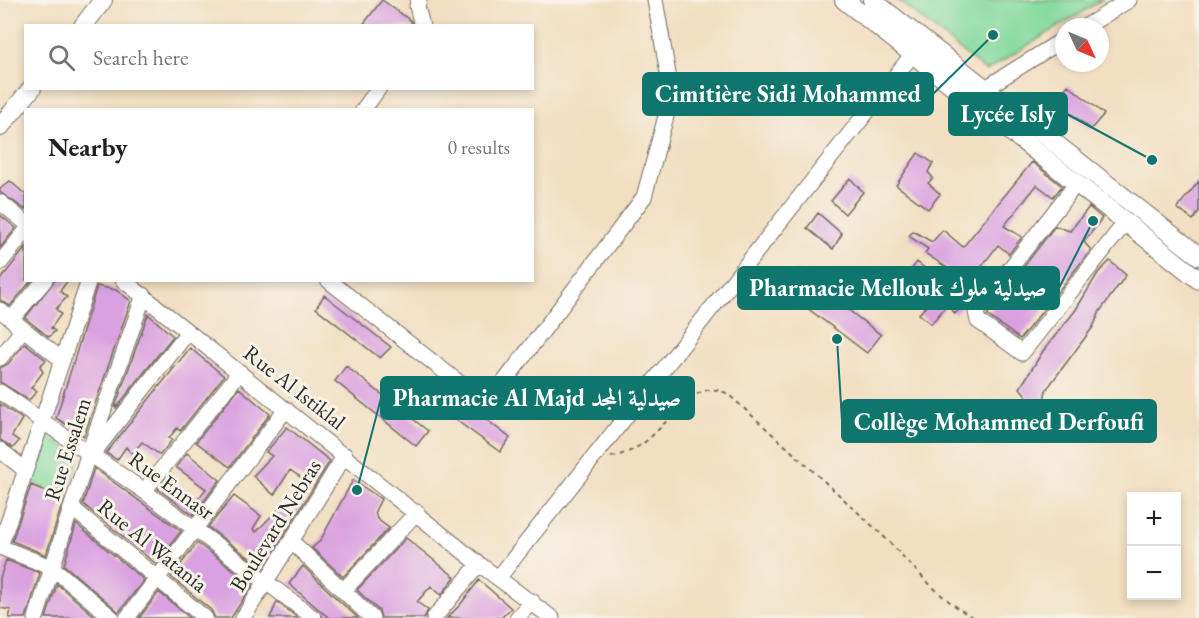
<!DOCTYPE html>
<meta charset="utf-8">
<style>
:root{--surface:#fff;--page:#f2f2f2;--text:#202124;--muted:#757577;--line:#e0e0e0}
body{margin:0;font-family:"EB Garamond",Amiri,serif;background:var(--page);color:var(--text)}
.controls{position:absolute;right:18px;bottom:18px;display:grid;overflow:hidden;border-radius:0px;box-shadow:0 3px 9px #0003}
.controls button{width:54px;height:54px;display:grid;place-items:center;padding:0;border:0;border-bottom:2px solid var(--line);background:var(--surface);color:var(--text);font:30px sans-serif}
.compass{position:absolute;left:1055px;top:18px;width:54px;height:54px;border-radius:50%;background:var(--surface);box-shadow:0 3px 9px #0003;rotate:134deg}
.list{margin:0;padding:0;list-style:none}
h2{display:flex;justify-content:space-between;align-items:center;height:78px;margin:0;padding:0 24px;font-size:26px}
h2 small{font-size:20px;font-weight:400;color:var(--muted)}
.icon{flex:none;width:33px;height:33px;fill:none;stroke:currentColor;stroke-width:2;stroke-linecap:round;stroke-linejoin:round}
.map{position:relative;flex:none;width:1199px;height:618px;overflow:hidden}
.search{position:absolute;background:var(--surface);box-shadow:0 3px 9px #0003;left:24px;top:24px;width:510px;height:66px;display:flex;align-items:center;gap:15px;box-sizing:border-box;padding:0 21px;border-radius:0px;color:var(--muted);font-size:22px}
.panel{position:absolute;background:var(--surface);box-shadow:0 3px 9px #0003;left:24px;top:108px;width:510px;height:174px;border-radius:0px}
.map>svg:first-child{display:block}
.green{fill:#84da9e;stroke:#588264;stroke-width:1.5}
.building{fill:#daa1e0}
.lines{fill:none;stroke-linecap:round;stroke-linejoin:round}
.minor-casing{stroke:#716a60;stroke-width:17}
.major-casing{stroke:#716a60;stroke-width:20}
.path{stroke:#716a60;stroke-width:2;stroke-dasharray:4.5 4.5;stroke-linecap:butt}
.minor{stroke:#fff;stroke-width:15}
.major{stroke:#fff;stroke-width:18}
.labels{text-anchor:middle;stroke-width:6;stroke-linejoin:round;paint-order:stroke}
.street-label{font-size:22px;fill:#2b2b2b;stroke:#f7f3e8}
.leader{fill:none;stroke:#0f766e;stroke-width:2}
.callout-dot{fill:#0f766e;stroke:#f7f3e8;stroke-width:2}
.callout{fill:#0f766e;stroke:#0f766e;stroke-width:2}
.callout-label{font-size:24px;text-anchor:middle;font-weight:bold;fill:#fff}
</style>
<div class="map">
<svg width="1199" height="618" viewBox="0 0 1199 618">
<rect width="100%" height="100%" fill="#f7f3e8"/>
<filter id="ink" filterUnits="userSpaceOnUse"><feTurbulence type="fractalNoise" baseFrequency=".0167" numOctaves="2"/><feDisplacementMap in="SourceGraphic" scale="12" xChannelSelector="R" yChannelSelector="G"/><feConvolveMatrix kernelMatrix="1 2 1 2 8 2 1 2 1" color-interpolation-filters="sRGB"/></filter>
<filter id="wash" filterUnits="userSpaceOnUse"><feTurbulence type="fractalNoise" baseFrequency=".008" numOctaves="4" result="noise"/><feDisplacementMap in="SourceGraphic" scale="24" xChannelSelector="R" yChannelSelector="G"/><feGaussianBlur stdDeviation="1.35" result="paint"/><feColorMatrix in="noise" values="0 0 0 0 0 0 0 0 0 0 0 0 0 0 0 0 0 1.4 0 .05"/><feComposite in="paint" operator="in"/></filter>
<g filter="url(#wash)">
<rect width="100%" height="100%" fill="#f2dec1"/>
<path class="green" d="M 898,0 L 1102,0 L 986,71 Z
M 44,433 L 79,457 L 66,496 L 28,482 Z"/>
<g id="blocks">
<path class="building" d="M 382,0 L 411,21 L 412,26 L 362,26 Z
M 1068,85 L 1104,114 L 1091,129 L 1055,102 Z
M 918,153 L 933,163 L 928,172 L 933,178 L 928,183 L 940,194 L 928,209 L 896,185 Z
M 1032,162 L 1062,186 L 1053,197 L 1037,185 L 1004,226 L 1022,237 L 1009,254 L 998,245 L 982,266 L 986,269 L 976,287 L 925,253 L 928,249 L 909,236 L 913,231 L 932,242 L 943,230 L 963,247 Z
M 850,178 L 863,192 L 845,214 L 831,201 Z
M 10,181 L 26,195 L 26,210 L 0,192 L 0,189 Z
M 1199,181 L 1199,212 L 1193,220 L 1177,208 Z
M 1089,207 L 1102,218 L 1084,242 L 1091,250 L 1020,339 L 987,315 L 1055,226 L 1070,231 Z
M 818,213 L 842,234 L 833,249 L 807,228 Z
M 0,215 L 16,228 L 0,248 Z
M 26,247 L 26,280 L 32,280 L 10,306 L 0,300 L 0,280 Z
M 1110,261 L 1126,275 L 1100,311 L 1093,327 L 1046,390 L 1044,401 L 1032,403 L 1020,388 L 1043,351 L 1075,311 L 1098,273 Z
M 917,262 L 932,274 L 922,286 L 942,290 L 946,285 L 967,300 L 955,314 L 948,304 L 931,324 L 919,314 L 930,302 L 912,287 L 902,302 L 893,293 Z
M 796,270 L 881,335 L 867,353 L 782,289 Z
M 55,280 L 68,280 L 60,291 L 67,297 L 56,309 L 61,314 L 51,328 L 55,331 L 49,337 L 25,318 Z
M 97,286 L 116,290 L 131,301 L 84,436 L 56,418 Z
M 324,295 L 391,347 L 380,358 L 316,308 Z
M 148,314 L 173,336 L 116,408 L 115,407 Z
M 25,343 L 46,360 L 40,366 L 43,372 L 31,388 L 37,391 L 29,400 L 0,382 L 0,368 L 8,364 Z
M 190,348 L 224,376 L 180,431 L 177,428 L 169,438 L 172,440 L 160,455 L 142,442 L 132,454 L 126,447 L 117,460 L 106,453 Z
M 346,366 L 428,431 L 416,446 L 335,381 Z
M 435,380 L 510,438 L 500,452 L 423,396 Z
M 239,388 L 270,414 L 230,467 L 196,442 Z
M 0,404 L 22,419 L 12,436 L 19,441 L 13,448 L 0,440 Z
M 287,427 L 330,461 L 263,568 L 208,527 L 234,496 L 261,516 L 253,529 L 256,532 L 287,500 L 290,501 L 306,481 L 290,470 L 274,495 L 253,476 L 272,456 L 266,452 Z
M 187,453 L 220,480 L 193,515 L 158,489 L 166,479 L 197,500 L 206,489 L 176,467 Z
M 94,468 L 181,531 L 156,564 L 83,504 Z
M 353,480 L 381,499 L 375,511 L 377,519 L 389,528 L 343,577 L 312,548 L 320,541 Z
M 31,485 L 64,499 L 46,555 L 12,541 Z
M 76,524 L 144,580 L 119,612 L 64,565 Z
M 406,538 L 455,577 L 441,595 L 431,586 L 417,602 L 428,610 L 424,618 L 381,618 L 379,611 L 357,590 Z
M 197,543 L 253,584 L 231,618 L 215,618 L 211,610 L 171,577 Z
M 6,560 L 40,573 L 26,618 L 9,618 L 11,610 L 0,608 L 0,578 Z
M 303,566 L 336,598 L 358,618 L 329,618 L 289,584 Z
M 479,580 L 511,608 L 501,618 L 447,618 L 460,605 Z
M 57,584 L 97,618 L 46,618 Z
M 159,592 L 190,618 L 139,618 Z
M 277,602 L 298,618 L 270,618 Z"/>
</g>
</g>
<g filter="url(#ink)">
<use href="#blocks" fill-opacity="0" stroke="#716a60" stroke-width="1.5"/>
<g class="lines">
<defs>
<path id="minor" d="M 419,0 L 417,6 L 422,26
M 1085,27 L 1129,0
M 976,94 L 1064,39
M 363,110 L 379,88
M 1076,184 L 976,312 L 978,321 L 1022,353 L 1125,223
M 0,202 L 26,223
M 0,263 L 26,231
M 123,280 L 479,564 L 552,618
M 328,280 L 481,400 L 492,398 L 644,197 L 669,105 L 670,85 L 655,0
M 0,310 L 62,360
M 0,358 L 21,332 L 14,321 L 15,315 L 45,280
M 0,392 L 144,491 L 314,618
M 0,450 L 24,469
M 94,452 L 188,332
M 144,491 L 240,372
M 72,508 L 205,618
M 292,542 L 372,618
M 0,547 L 89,280
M 0,547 L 53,568 L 112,618
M 499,577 L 912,55
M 343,591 L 417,512
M 36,618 L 89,452 L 144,295
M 127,618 L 286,409
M 243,618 L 345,455
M 434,618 L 479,564
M 517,618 L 532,601"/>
<path id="major" d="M 844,0 L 1199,280
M 872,0 L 1199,256
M 83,26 L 103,0
M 0,127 L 32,88"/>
</defs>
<use href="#minor" class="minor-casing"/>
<use href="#major" class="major-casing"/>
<path class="path" d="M 611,457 C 653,449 663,417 694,396 C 706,388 716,388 728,394 C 779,440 830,486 880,533 C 911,563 936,597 974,618"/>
<use href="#minor" class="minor"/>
<use href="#major" class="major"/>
</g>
</g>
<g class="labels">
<g class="street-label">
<text transform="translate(295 387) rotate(38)" y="8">Rue Al Istiklal</text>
<text transform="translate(67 449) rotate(-72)" y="8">Rue Essalem</text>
<text transform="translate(172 485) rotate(36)" y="8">Rue Ennasr</text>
<text transform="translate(275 525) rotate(-58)" y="8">Boulevard Nebras</text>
<text transform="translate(153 545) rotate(39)" y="8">Rue Al Watania</text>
</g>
</g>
<path class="leader" d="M993 35L933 94M1152 160L1067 114M1093 221L1059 288M357 490L381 398M837 339L842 421"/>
<g class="callout-dot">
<circle cx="993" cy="35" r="6"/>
<circle cx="1152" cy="160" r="6"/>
<circle cx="1093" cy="221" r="6"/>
<circle cx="357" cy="490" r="6"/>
<circle cx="837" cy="339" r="6"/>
</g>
<g class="callout">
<rect x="643" y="73" width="290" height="42" rx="6"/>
<rect x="949" y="93" width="118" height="42" rx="6"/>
<rect x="738" y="267" width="321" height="42" rx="6"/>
<rect x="381" y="377" width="313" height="42" rx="6"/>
<rect x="842" y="400" width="314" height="42" rx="6"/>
</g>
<g class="callout-label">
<text x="788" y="102">Cimitière Sidi Mohammed</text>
<text x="1008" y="122">Lycée Isly</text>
<text x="898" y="296">Pharmacie Mellouk صيدلية ملوك</text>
<text x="537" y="406">Pharmacie Al Majd صيدلية المجد</text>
<text x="999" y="430">Collège Mohammed Derfoufi</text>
</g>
</svg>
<div class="controls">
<button>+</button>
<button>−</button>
</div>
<svg class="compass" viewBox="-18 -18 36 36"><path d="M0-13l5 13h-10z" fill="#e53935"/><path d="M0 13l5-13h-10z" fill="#757577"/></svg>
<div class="search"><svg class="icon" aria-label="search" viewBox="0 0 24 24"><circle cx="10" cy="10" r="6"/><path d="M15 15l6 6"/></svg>Search here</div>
<section class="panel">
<h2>Nearby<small>0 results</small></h2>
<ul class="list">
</ul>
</section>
</div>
